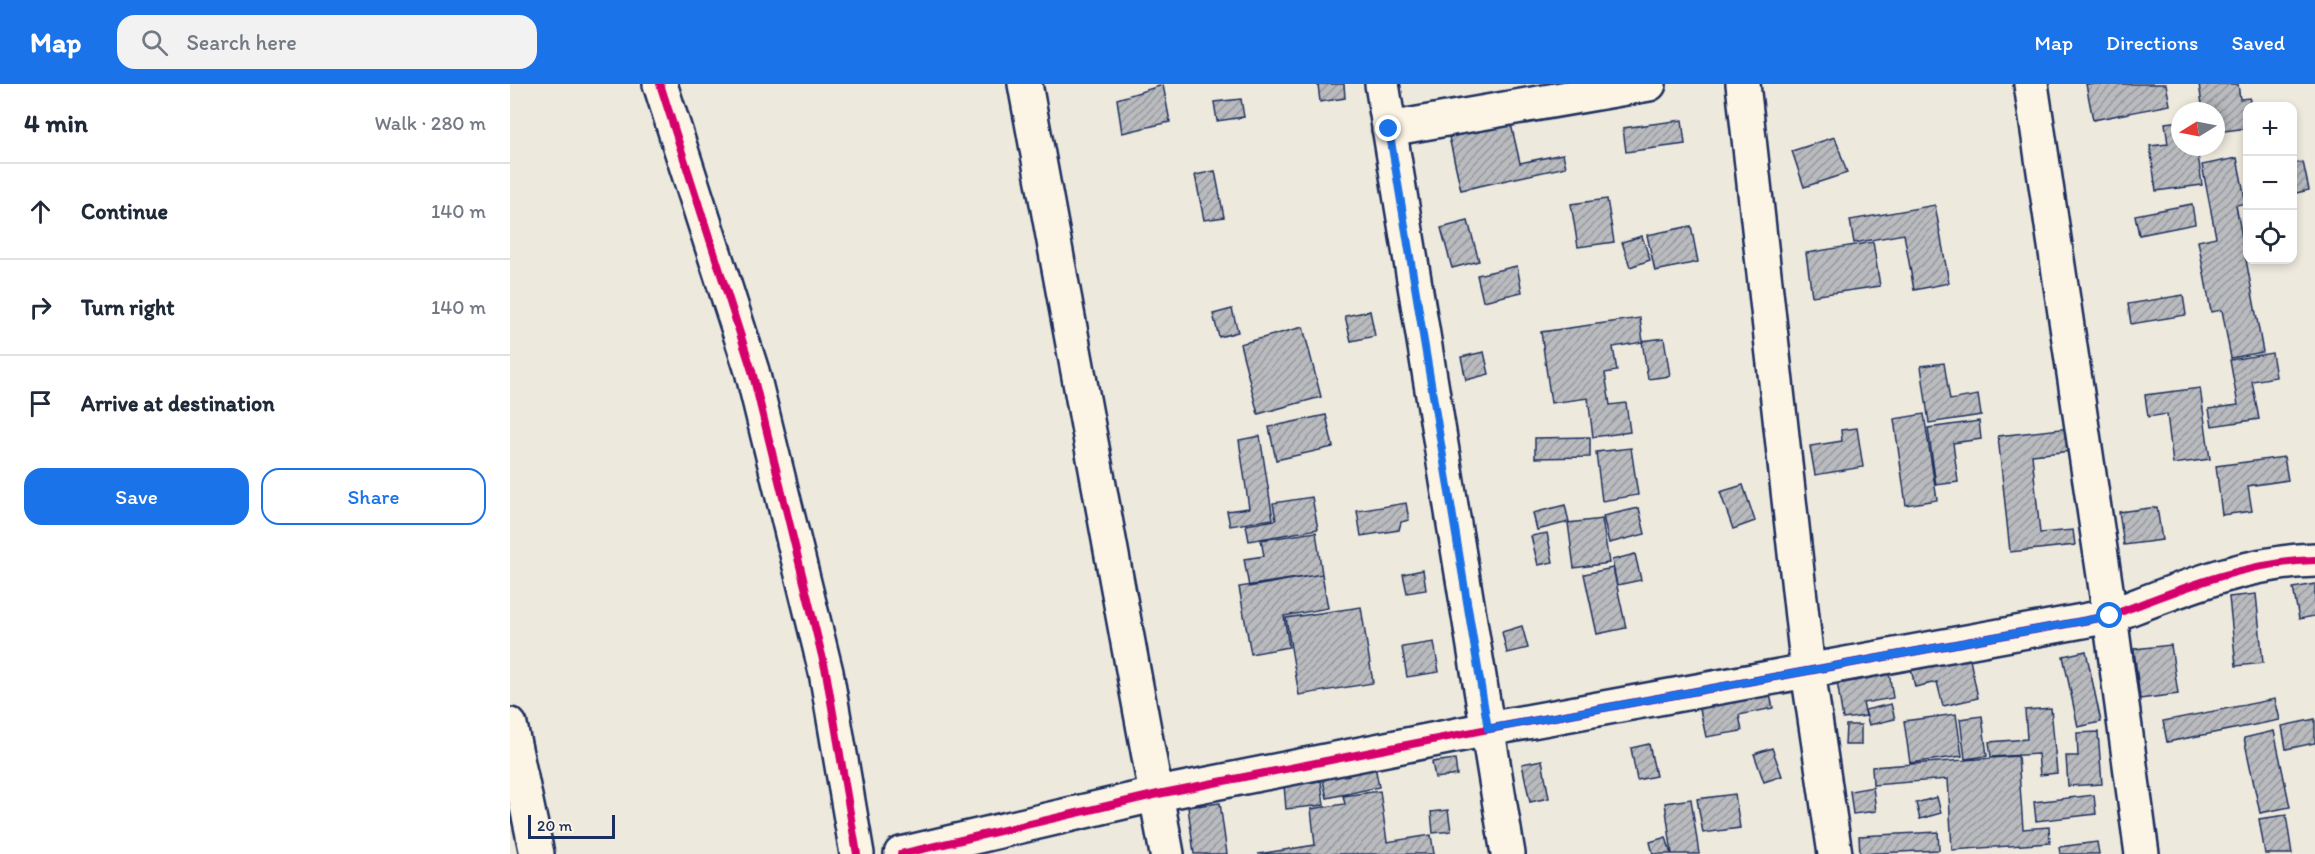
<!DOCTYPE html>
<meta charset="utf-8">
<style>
:root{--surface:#fff;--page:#f2f2f3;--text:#1f2937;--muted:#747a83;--line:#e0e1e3;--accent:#1a73e8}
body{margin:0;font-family:Itim,sans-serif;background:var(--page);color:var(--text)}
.controls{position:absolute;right:18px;top:18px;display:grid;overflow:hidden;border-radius:12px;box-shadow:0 3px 9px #0003}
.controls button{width:54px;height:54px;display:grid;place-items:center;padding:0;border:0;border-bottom:2px solid var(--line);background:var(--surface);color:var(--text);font:30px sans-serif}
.compass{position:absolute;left:1661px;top:18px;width:54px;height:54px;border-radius:50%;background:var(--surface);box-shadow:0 3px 9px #0003;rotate:260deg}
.scale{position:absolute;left:18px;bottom:15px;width:87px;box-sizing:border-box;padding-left:6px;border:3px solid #1b2f5e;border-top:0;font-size:16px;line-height:21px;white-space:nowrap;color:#1b2f5e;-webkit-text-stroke:4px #fcf5e5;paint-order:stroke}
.stop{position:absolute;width:18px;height:18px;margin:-14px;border:4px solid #1a73e8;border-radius:50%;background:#fff}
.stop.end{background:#1a73e8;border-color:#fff;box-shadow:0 2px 6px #0008}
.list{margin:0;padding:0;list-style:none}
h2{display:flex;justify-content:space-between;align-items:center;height:78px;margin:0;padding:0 24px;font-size:26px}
h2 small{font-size:20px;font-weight:400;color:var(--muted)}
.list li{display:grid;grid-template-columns:39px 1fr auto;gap:18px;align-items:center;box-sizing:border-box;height:96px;padding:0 24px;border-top:2px solid var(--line)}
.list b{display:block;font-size:22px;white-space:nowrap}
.list em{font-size:20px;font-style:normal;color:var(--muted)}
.actions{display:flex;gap:12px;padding:18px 24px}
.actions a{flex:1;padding:14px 0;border:2px solid var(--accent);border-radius:18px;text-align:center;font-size:21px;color:var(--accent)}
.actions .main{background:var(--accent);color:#fff}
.icon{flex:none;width:33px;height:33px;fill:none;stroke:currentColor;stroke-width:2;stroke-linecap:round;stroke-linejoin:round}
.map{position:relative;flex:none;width:1805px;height:770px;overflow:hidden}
header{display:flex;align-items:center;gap:36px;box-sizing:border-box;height:84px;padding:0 30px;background:var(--accent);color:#fff}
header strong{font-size:28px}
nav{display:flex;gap:33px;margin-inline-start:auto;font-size:21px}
.search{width:420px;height:54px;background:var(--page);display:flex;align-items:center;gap:15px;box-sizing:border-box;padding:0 21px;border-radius:18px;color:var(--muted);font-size:22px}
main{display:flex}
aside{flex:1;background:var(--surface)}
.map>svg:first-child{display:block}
.building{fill:url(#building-hatch);stroke:#1b2f5e;stroke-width:1.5}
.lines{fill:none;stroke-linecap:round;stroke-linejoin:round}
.minor-casing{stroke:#1b2f5e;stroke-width:38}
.minor{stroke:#fcf5e5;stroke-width:33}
.cycleway-casing{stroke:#fcf5e5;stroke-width:11}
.cycleway{stroke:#d6006c;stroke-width:8}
.route{stroke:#1a73e8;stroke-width:8}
</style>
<header>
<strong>Map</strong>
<div class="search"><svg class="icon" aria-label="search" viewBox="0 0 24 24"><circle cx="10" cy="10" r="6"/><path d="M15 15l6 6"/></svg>Search here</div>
<nav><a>Map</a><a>Directions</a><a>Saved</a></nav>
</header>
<main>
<aside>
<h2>4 min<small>Walk · 280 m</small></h2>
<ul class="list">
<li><svg class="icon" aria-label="ahead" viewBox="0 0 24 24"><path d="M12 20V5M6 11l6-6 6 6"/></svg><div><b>Continue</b></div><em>140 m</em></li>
<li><svg class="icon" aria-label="right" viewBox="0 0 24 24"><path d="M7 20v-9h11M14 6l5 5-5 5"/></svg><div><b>Turn right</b></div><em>140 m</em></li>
<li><svg class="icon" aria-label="arrive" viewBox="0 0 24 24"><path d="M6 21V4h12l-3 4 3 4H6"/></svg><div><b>Arrive at destination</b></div></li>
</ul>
<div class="actions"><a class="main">Save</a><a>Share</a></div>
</aside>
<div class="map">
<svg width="1805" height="770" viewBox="0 0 1805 770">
<defs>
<pattern id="building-hatch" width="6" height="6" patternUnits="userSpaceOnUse" patternTransform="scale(1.5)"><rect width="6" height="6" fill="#babbbe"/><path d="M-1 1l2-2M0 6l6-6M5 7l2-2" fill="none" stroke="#96989e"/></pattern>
</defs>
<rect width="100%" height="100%" fill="#eee9dd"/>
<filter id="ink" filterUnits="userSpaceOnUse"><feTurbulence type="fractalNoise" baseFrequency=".0167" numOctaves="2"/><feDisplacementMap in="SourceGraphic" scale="12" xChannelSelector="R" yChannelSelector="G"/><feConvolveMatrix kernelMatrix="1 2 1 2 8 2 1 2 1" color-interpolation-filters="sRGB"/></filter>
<g filter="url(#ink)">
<path class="building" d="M 808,0 L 834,0 L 835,14 L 810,18 Z
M 1576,0 L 1656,0 L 1660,21 L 1583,36 Z
M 1689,0 L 1728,0 L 1730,15 L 1740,14 L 1738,44 L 1706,48 L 1706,27 L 1693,27 Z
M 653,1 L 660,38 L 612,49 L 607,15 Z
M 731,15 L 734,33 L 707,37 L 704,18 Z
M 1172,36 L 1175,60 L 1116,68 L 1113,44 Z
M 1670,37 L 1670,63 L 1687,63 L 1692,101 L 1646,107 L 1640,62 L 1658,60 L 1655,39 Z
M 1001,40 L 1010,79 L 1053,70 L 1056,83 L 951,106 L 939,53 Z
M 1325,53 L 1337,89 L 1294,103 L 1282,67 Z
M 1727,74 L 1736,119 L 1726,121 L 1753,268 L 1721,274 L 1712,226 L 1701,228 L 1688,157 L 1706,153 L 1692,81 Z
M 1793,78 L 1799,106 L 1782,110 L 1782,80 Z
M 705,87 L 714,133 L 694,136 L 685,91 Z
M 1097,115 L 1104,158 L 1068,163 L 1061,120 Z
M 1682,120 L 1685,140 L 1629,151 L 1625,131 Z
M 1425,121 L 1439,199 L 1404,206 L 1394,150 L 1344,159 L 1340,136 Z
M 958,137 L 969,177 L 942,184 L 931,144 Z
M 1181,142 L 1188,178 L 1145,187 L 1137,151 Z
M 1132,152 L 1140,176 L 1120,183 L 1112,158 Z
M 1363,158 L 1370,202 L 1302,212 L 1296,169 Z
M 1007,182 L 1012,208 L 973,217 L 967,191 Z
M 1673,211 L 1676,231 L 1621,240 L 1618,220 Z
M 722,225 L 728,248 L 709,253 L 703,230 Z
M 860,227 L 865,252 L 841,257 L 835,232 Z
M 1130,234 L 1133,258 L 1103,263 L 1107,287 L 1095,289 L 1100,321 L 1116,319 L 1120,348 L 1083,353 L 1078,314 L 1041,319 L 1031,248 Z
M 793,243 L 811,313 L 748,330 L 730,260 Z
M 1154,254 L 1160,292 L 1138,295 L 1132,257 Z
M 974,268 L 979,290 L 956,296 L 951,273 Z
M 1762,269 L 1766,293 L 1742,297 L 1749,335 L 1702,342 L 1699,325 L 1728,321 L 1720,276 Z
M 1434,279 L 1440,316 L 1468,311 L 1471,331 L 1419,339 L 1411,282 Z
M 1690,304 L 1700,375 L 1663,380 L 1657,330 L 1638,333 L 1635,311 Z
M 1414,330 L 1427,416 L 1396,421 L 1384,335 Z
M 816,331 L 823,363 L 766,376 L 759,343 Z
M 1469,337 L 1471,355 L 1443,359 L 1448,398 L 1426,401 L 1418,344 Z
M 1347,344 L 1353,383 L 1305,391 L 1300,362 L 1332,357 L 1331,346 Z
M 1560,344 L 1562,367 L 1522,371 L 1530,449 L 1563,446 L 1565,461 L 1500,468 L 1488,352 Z
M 750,352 L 763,435 L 720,442 L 717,427 L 739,424 L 729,356 Z
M 1080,353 L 1080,373 L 1025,374 L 1025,354 Z
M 1121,364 L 1128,411 L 1092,417 L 1086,368 Z
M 1774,373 L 1778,396 L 1738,402 L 1742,427 L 1712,431 L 1706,382 Z
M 1233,401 L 1245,437 L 1223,445 L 1210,408 Z
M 802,413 L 808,445 L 739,457 L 736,441 L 766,436 L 763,419 Z
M 896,419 L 899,436 L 891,438 L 889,446 L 851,452 L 847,427 Z
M 1055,421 L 1059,438 L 1027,446 L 1023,429 Z
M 1647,423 L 1652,456 L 1614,461 L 1609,428 Z
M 1129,424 L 1135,450 L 1099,459 L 1093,432 Z
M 1092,435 L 1099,479 L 1064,484 L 1058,439 Z
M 806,448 L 812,490 L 739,503 L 734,475 L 754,472 L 751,456 Z
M 1037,449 L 1043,478 L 1028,481 L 1021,452 Z
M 1125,470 L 1131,496 L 1107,501 L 1102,476 Z
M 1103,484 L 1116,544 L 1087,550 L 1074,490 Z
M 913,486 L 916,506 L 897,509 L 893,490 Z
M 812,490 L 818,524 L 774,532 L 779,563 L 741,570 L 729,503 Z
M 1805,500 L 1805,532 L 1789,535 L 1783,504 Z
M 1746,510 L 1753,579 L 1726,582 L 1719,513 Z
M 851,523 L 863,599 L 789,611 L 776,534 Z
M 1012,542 L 1018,564 L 997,569 L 992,548 Z
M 924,558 L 929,588 L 897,593 L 892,563 Z
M 1661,561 L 1668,610 L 1630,615 L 1624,565 Z
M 1458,566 L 1468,614 L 1433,622 L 1427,598 L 1405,603 L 1400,580 Z
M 1576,567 L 1591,638 L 1568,643 L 1553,572 Z
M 1378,582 L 1383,614 L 1353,619 L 1356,632 L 1333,635 L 1326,591 Z
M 1259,606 L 1263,624 L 1229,631 L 1232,647 L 1196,653 L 1189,621 Z
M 1765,615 L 1770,636 L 1657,658 L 1653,637 Z
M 1381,620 L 1385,635 L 1359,641 L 1355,626 Z
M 1541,624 L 1547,689 L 1530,691 L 1528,670 L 1481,673 L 1479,658 L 1517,655 L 1515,626 Z
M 1446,630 L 1452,672 L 1400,679 L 1394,637 Z
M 1472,632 L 1477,672 L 1455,675 L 1450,635 Z
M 1805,635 L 1805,659 L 1776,665 L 1772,642 Z
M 1336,641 L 1351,641 L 1351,661 L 1335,661 Z
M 1764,647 L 1780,723 L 1750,729 L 1734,654 Z
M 1588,648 L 1592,700 L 1558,702 L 1556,672 L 1568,672 L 1567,649 Z
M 1139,660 L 1146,692 L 1127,696 L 1121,664 Z
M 1262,664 L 1272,692 L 1254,698 L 1244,670 Z
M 1508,672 L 1513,745 L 1539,743 L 1540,759 L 1442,766 L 1438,695 L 1363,701 L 1362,683 Z
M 945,675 L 947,691 L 925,694 L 922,678 Z
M 1032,676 L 1039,714 L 1020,718 L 1012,680 Z
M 865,682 L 869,703 L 817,714 L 812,692 Z
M 811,697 L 814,721 L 776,725 L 774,701 Z
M 1363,703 L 1366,727 L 1343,730 L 1340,707 Z
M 870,707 L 877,758 L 921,751 L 924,770 L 748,770 L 805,761 L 801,725 L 835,720 L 833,712 Z
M 1225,710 L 1230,744 L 1193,749 L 1187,715 Z
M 1584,711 L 1586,730 L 1526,737 L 1524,718 Z
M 1427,713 L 1431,729 L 1410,735 L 1406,719 Z
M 1181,715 L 1189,770 L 1162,770 L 1155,719 Z
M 710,719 L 717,770 L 684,770 L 678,723 Z
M 938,726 L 941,747 L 923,749 L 921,728 Z
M 1776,731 L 1782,770 L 1755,770 L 1749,735 Z
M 1428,748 L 1429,766 L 1350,770 L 1349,752 Z
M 1156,753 L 1161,770 L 1143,770 L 1140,758 Z
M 1587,758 L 1589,770 L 1550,770 L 1549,763 Z"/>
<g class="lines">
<defs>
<path id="minor" d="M 150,0 L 242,287 L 316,588 L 347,770
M 515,0 L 657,770
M 872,0 L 998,770
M 1233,0 L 1298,587 L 1325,770
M 1521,0 L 1600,532 L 1632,770
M 879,45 L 1139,0
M 0,641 L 27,770
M 391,770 L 648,710 L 978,645 L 1600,532 C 1666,507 1733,478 1805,476"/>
</defs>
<use href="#minor" class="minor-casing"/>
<use href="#minor" class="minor"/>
<defs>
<path id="cycleway" d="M 150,0 L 242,287 L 316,588 L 347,770
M 391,770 L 648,710 L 978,645 L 1600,532 C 1666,507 1733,478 1805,476"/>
</defs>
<use href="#cycleway" class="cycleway-casing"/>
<use href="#cycleway" class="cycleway"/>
</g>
</g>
<g class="lines" filter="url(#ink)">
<path class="route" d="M 879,45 L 978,645 L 1600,532"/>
</g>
</svg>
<div class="controls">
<button>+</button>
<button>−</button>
<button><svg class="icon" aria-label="locate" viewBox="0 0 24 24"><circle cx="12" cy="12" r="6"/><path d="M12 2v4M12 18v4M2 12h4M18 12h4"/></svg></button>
</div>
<svg class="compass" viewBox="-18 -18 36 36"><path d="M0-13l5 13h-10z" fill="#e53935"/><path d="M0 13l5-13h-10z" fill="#747a83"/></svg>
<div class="scale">20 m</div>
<div class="stop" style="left:1600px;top:532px"></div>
<div class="stop end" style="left:879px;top:45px"></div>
</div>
</main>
